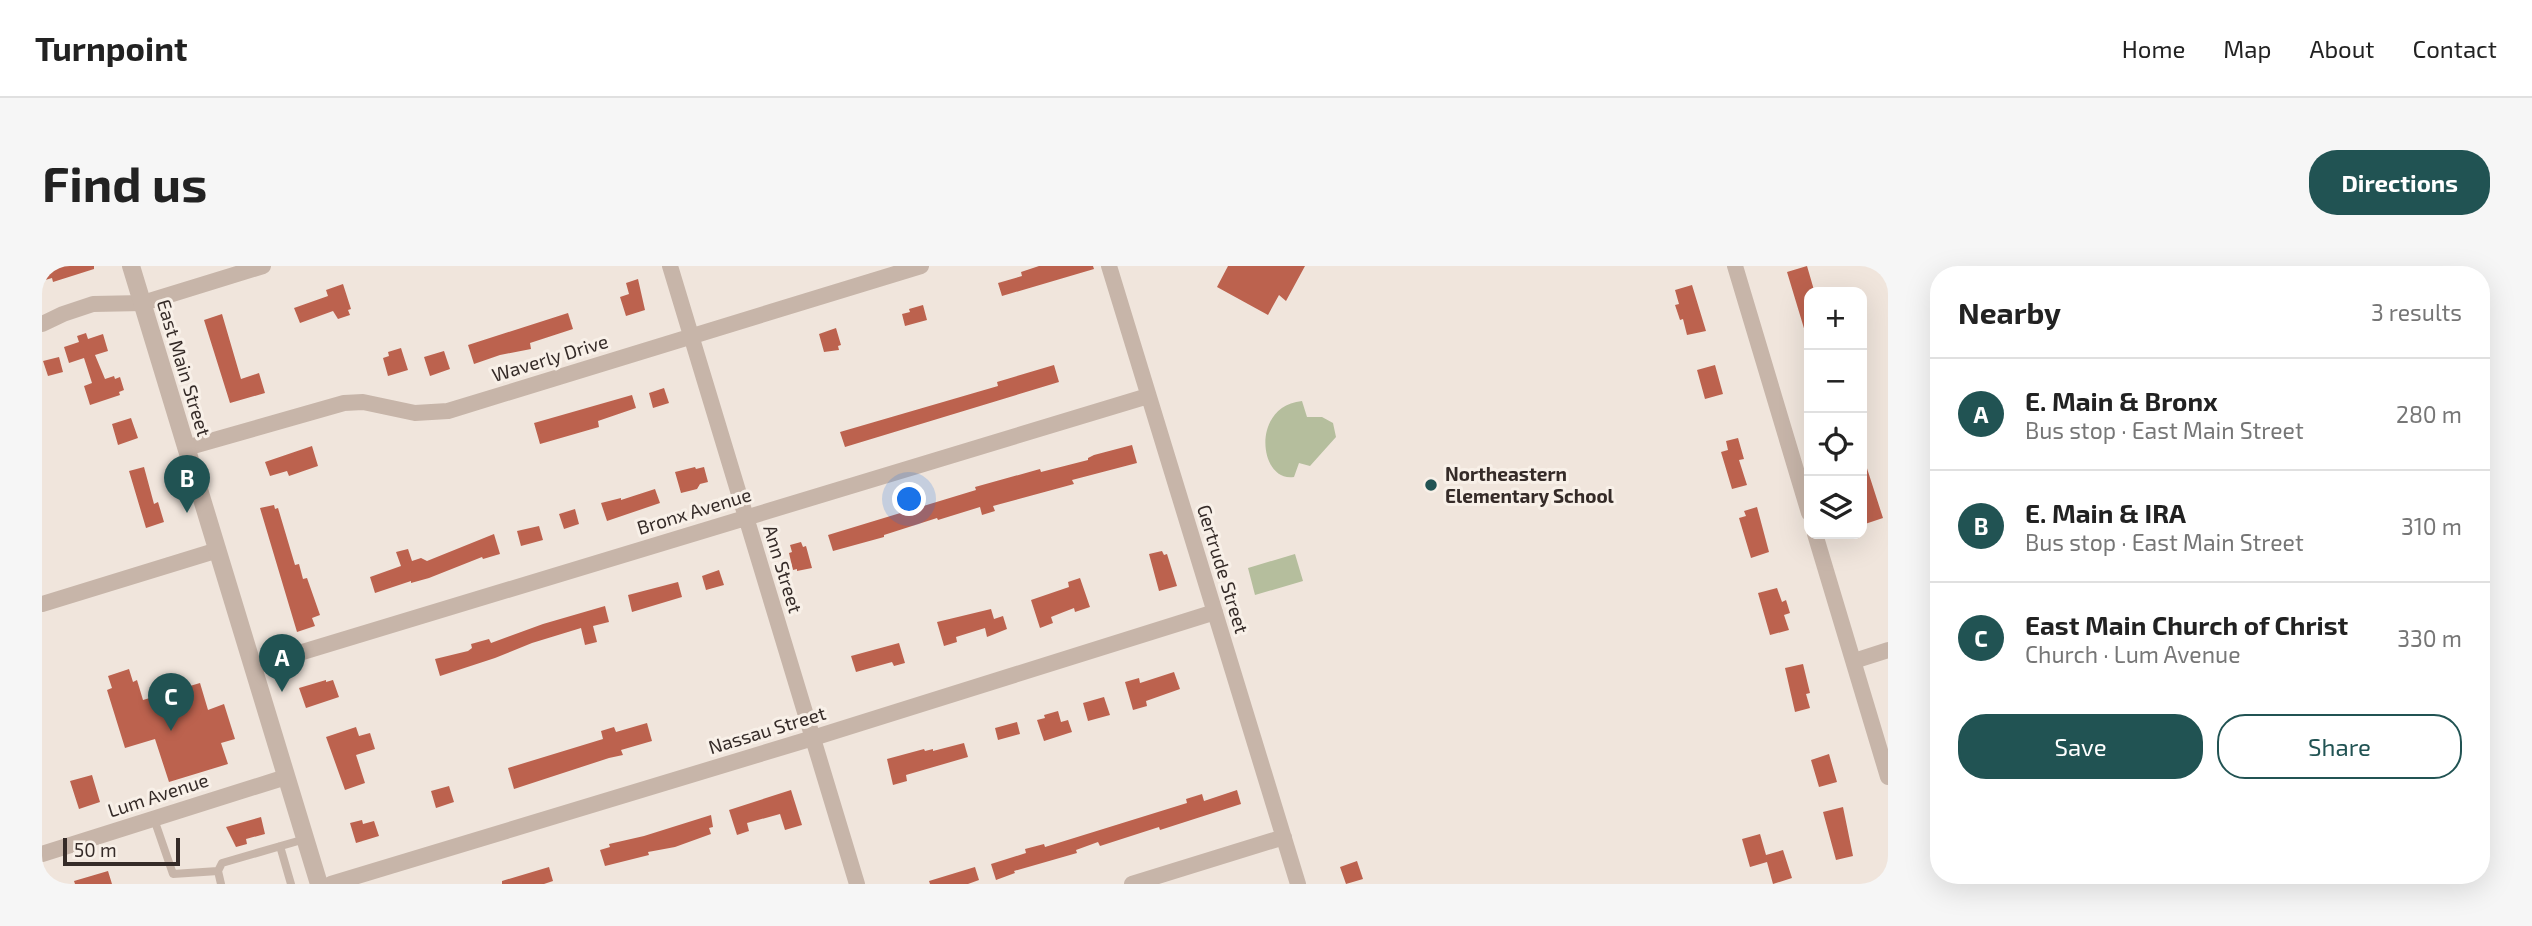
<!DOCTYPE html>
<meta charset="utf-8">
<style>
:root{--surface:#fff;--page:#f6f6f6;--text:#222;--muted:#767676;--line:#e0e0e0;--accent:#215353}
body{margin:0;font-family:"Exo 2",sans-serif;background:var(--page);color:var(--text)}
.controls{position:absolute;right:21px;top:21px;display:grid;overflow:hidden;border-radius:14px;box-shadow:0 7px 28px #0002}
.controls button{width:63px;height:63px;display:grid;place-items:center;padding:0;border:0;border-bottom:2px solid var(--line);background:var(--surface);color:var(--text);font:35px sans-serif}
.scale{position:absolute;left:21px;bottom:18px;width:117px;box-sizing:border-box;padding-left:7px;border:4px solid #352b28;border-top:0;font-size:19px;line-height:24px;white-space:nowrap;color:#352b28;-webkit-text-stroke:5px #f8f0e8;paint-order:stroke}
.you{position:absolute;left:868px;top:234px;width:24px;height:24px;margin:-18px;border:5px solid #fff;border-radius:50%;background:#1a73e8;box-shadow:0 0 0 10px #1a73e833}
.badge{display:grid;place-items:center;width:46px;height:46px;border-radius:50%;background:var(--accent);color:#fff;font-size:23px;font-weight:700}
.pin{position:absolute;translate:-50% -58px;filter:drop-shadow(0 2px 4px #0008)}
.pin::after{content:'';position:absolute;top:37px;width:24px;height:21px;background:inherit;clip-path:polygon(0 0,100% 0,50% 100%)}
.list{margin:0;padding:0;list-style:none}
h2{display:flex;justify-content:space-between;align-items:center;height:91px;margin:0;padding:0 28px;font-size:30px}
h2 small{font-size:23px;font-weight:400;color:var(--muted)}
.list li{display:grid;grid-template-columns:46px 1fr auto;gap:21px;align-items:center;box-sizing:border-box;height:112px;padding:0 28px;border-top:2px solid var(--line)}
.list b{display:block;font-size:26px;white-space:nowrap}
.list p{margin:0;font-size:23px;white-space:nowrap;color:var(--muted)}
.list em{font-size:23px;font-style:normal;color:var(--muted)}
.actions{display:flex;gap:14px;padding:21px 28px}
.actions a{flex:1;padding:16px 0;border:2px solid var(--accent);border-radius:28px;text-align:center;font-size:24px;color:var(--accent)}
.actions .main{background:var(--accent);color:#fff}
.icon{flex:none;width:38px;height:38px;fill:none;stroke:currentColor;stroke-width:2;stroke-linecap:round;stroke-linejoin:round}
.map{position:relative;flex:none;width:1846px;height:618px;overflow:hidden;border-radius:28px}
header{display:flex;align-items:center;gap:42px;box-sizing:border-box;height:98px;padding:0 35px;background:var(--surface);border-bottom:2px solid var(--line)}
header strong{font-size:33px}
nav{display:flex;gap:38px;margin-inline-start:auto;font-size:24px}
.intro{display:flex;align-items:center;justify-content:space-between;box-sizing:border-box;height:168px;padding:0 42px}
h1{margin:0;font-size:49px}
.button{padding:18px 32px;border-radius:28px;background:var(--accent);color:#fff;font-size:24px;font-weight:700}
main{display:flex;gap:42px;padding:0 42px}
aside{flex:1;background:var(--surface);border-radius:28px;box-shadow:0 7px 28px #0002}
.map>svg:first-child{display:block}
.green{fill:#b5be9d}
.building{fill:#bc624e}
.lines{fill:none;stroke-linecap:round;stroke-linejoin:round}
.service{stroke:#c7b5a9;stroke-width:8}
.minor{stroke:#c7b5a9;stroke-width:16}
.tertiary{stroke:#c7b5a9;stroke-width:18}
.poi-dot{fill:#215353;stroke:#f8f0e8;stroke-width:2.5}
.labels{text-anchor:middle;stroke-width:6;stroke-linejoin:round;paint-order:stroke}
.street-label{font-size:19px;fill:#352b28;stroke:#f8f0e8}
.poi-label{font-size:19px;font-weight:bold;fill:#352b28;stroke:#f8f0e8;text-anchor:start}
</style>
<header>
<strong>Turnpoint</strong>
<nav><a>Home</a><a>Map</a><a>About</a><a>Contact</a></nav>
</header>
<div class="intro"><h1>Find us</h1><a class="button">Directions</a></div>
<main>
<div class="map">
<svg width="1846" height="618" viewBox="0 0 1846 618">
<rect width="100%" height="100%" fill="#f0e5dc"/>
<path class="green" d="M 1260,135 L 1265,151 L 1280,151 L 1291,157 L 1294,171 L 1268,200 L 1257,197 L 1252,211 C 1217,217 1208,140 1260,135 Z
M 1253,288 L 1261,315 L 1213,329 L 1206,302 Z"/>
<path class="building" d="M 0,0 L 52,0 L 52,3 L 11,16 L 10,12 L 0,15 Z
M 997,0 L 1051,0 L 1052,3 L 960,30 L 956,17 L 980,10 L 979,6 Z
M 1186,0 L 1263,0 L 1244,35 L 1237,29 L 1226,49 L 1175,21 Z
M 1765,0 L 1772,24 L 1767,25 L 1767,68 L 1764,69 L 1745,6 Z
M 596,13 L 603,44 L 584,50 L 578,31 L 587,28 L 584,17 Z
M 301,18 L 309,43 L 306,44 L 308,49 L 296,53 L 291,45 L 258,57 L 252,42 L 286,30 L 284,24 Z
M 1650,19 L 1664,65 L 1645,69 L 1641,53 L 1638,54 L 1633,39 L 1637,38 L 1633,24 Z
M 881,39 L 885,54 L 863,60 L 860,48 L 868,46 L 867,43 Z
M 526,47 L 531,63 L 488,77 L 489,83 L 458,89 L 432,98 L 426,79 Z
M 180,48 L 199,113 L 217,107 L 223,127 L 188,137 L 162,54 Z
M 794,62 L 799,79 L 796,80 L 797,84 L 782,86 L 777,68 Z
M 44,67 L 46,73 L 61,68 L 66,85 L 53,89 L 63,113 L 72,110 L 73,113 L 78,111 L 82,124 L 77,126 L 78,129 L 48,139 L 42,120 L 50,117 L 42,92 L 27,97 L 22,81 L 37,76 L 35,70 Z
M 359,82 L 366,104 L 346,110 L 341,92 L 347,90 L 346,86 Z
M 402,85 L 408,103 L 388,110 L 382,91 Z
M 17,91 L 21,106 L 6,110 L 1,95 Z
M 1012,99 L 1017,116 L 803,181 L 798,166 L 956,120 L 955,116 Z
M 1673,99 L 1681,128 L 1663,133 L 1655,104 Z
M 622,122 L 627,137 L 611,142 L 607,127 Z
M 590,129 L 594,142 L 556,155 L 557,161 L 498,178 L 492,157 Z
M 89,152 L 96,172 L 76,179 L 70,158 Z
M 1696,172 L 1702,193 L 1697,194 L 1705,219 L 1690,223 L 1679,186 L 1686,184 L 1684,175 Z
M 1090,179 L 1095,197 L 1030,214 L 1032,218 L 951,240 L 953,245 L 940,249 L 938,241 L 896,254 L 895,252 L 842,269 L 842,271 L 791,285 L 786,269 L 934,224 L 933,221 L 998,203 L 999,206 L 1046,194 L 1046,192 L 1052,189 Z
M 270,180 L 276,200 L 247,210 L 245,205 L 228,210 L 223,196 Z
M 1820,193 L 1822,193 L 1841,252 L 1820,259 Z
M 102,201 L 112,238 L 116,236 L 122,256 L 104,262 L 87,205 Z
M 653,201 L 654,203 L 662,201 L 666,216 L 658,218 L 655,223 L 639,227 L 633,206 Z
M 613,223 L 618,237 L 565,255 L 559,237 L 579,232 L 579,234 Z
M 232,239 L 233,243 L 236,242 L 253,299 L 257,298 L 261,313 L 265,312 L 278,349 L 270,352 L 273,360 L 255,366 L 218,242 Z
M 1715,241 L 1727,286 L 1709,292 L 1697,252 L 1704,250 L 1702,245 Z
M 533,243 L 537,258 L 522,263 L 517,248 Z
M 497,260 L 501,274 L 479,280 L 475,265 Z
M 452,268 L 458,288 L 441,293 L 440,291 L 387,312 L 369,317 L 369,315 L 333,327 L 328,311 L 359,300 L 354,286 L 366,283 L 370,295 L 379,292 L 385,295 Z
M 759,276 L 761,281 L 764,280 L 770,302 L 755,305 L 755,303 L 751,304 L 747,287 L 750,286 L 748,279 Z
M 1120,285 L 1122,289 L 1125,288 L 1135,320 L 1117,325 L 1107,288 Z
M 677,304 L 682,319 L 664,324 L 660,310 Z
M 1038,312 L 1048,341 L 1033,346 L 1032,342 L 1009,351 L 1011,357 L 998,362 L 989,334 L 1027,321 L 1026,316 Z
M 636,316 L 640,331 L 590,346 L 586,329 Z
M 1735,322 L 1740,336 L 1744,334 L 1748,347 L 1742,349 L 1747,364 L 1728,369 L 1716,327 Z
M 563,340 L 567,356 L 551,360 L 555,376 L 543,379 L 539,362 L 490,377 L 453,392 L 398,410 L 393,393 L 426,385 L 430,382 L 429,378 L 447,373 L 449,377 L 501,358 Z
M 949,343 L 952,353 L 961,350 L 965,363 L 945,371 L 943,362 L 914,371 L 915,376 L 902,380 L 895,356 Z
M 857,377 L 863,397 L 852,400 L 850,396 L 814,406 L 809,390 Z
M 1761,398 L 1768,427 L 1764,428 L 1768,442 L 1753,446 L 1743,402 Z
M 87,403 L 91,416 L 95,414 L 101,434 L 158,417 L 166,444 L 182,438 L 193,473 L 179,477 L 186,498 L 127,516 L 113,473 L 83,482 L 65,424 L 70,422 L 66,410 Z
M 1132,406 L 1138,423 L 1104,435 L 1105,440 L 1091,444 L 1083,416 L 1097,412 L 1098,417 Z
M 284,414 L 284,416 L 291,414 L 297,431 L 264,442 L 257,422 Z
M 1062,431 L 1068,449 L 1046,455 L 1041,437 Z
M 1016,445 L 1019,456 L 1026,454 L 1030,466 L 1002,475 L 995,454 L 1003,452 L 1002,449 Z
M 975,456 L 978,468 L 956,474 L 953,462 Z
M 605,457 L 610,475 L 579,484 L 581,489 L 567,492 L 472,523 L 466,502 L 561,473 L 559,465 L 572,461 L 574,466 Z
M 314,461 L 317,470 L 328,467 L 333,483 L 314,489 L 323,517 L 303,524 L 284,471 Z
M 922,477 L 926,491 L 864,509 L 865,515 L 851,519 L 845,493 L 882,483 L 883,485 L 891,483 L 891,485 Z
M 1787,488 L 1795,516 L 1777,521 L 1769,494 Z
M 50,509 L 58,536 L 37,543 L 28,515 Z
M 407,520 L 412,536 L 394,542 L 389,525 Z
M 749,524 L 760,559 L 743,564 L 738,548 L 705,557 L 707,565 L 695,569 L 687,544 Z
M 1195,524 L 1199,538 L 1118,564 L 1117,561 L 1058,580 L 1056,576 L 1034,584 L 1035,587 L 972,605 L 973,607 L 954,614 L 949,598 L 984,587 L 983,583 L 1002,578 L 1003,581 L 1145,537 L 1144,533 L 1160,528 L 1162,535 Z
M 1801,541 L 1811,590 L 1794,594 L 1781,546 Z
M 669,549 L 671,561 L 667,562 L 669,568 L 633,581 L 606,586 L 607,589 L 563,600 L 558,584 L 568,581 L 567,578 L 602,570 Z
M 219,551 L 223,568 L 204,573 L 205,578 L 194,581 L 184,561 Z
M 320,554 L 321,558 L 332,555 L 337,570 L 314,577 L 308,557 Z
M 1718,568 L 1724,589 L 1741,584 L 1750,612 L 1731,618 L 1725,596 L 1708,601 L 1700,573 Z
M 1315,595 L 1321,613 L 1304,618 L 1298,601 Z
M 507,601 L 511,615 L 502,618 L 460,618 L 460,615 Z
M 933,601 L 937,614 L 926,618 L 888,618 L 887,615 Z
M 66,605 L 70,618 L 33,618 L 32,615 Z"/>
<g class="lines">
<path class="service" d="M 112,553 L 131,608 L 176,605
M 238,580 L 249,618
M 179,618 L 176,605 L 180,597 L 263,573"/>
<path class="minor" d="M 628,0 L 815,618
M 1067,0 L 1256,618
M 1693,0 L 1767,247
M 0,58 L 21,48 L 51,38 L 101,37 L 221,0
M 144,182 L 302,137 L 321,136 L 373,147 L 406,145 L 879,0
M 1773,268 L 1846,511
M 0,338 L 176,284
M 1812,395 L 1846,384
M 211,401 L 1106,130
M 0,588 L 244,511
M 289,618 L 771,472 L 1173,346
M 1090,618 L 1242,571
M 1843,618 L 1846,614"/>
<path class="tertiary" d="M 89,0 L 277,618"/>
</g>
<circle class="poi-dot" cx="1389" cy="219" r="7"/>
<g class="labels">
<g class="street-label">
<text transform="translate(508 92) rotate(-17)" y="7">Waverly Drive</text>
<text transform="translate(142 102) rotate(73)" y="7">East Main Street</text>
<text transform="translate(652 245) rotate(-17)" y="7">Bronx Avenue</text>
<text transform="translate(741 303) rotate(73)" y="7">Ann Street</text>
<text transform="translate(1181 303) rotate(73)" y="7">Gertrude Street</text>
<text transform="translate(725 464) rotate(-17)" y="7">Nassau Street</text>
<text transform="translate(116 529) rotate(-18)" y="7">Lum Avenue</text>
</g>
<g class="poi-label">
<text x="1403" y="215">Northeastern<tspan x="1403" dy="22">Elementary School</tspan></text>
</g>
</g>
</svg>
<div class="controls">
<button>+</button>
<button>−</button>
<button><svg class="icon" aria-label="locate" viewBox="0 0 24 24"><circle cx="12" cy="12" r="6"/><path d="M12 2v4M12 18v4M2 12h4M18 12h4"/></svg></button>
<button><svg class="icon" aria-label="layers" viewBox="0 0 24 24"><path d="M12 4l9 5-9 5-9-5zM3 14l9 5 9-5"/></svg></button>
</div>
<div class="scale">50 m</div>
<div class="you"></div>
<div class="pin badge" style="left:240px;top:426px">A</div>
<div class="pin badge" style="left:145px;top:247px">B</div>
<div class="pin badge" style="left:129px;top:465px">C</div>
</div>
<aside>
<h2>Nearby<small>3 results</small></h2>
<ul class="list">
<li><span class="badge">A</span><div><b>E. Main &amp; Bronx</b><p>Bus stop · East Main Street</p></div><em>280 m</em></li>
<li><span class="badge">B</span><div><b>E. Main &amp; IRA</b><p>Bus stop · East Main Street</p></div><em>310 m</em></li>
<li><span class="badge">C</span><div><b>East Main Church of Christ</b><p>Church · Lum Avenue</p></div><em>330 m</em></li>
</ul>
<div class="actions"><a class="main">Save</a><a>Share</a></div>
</aside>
</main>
